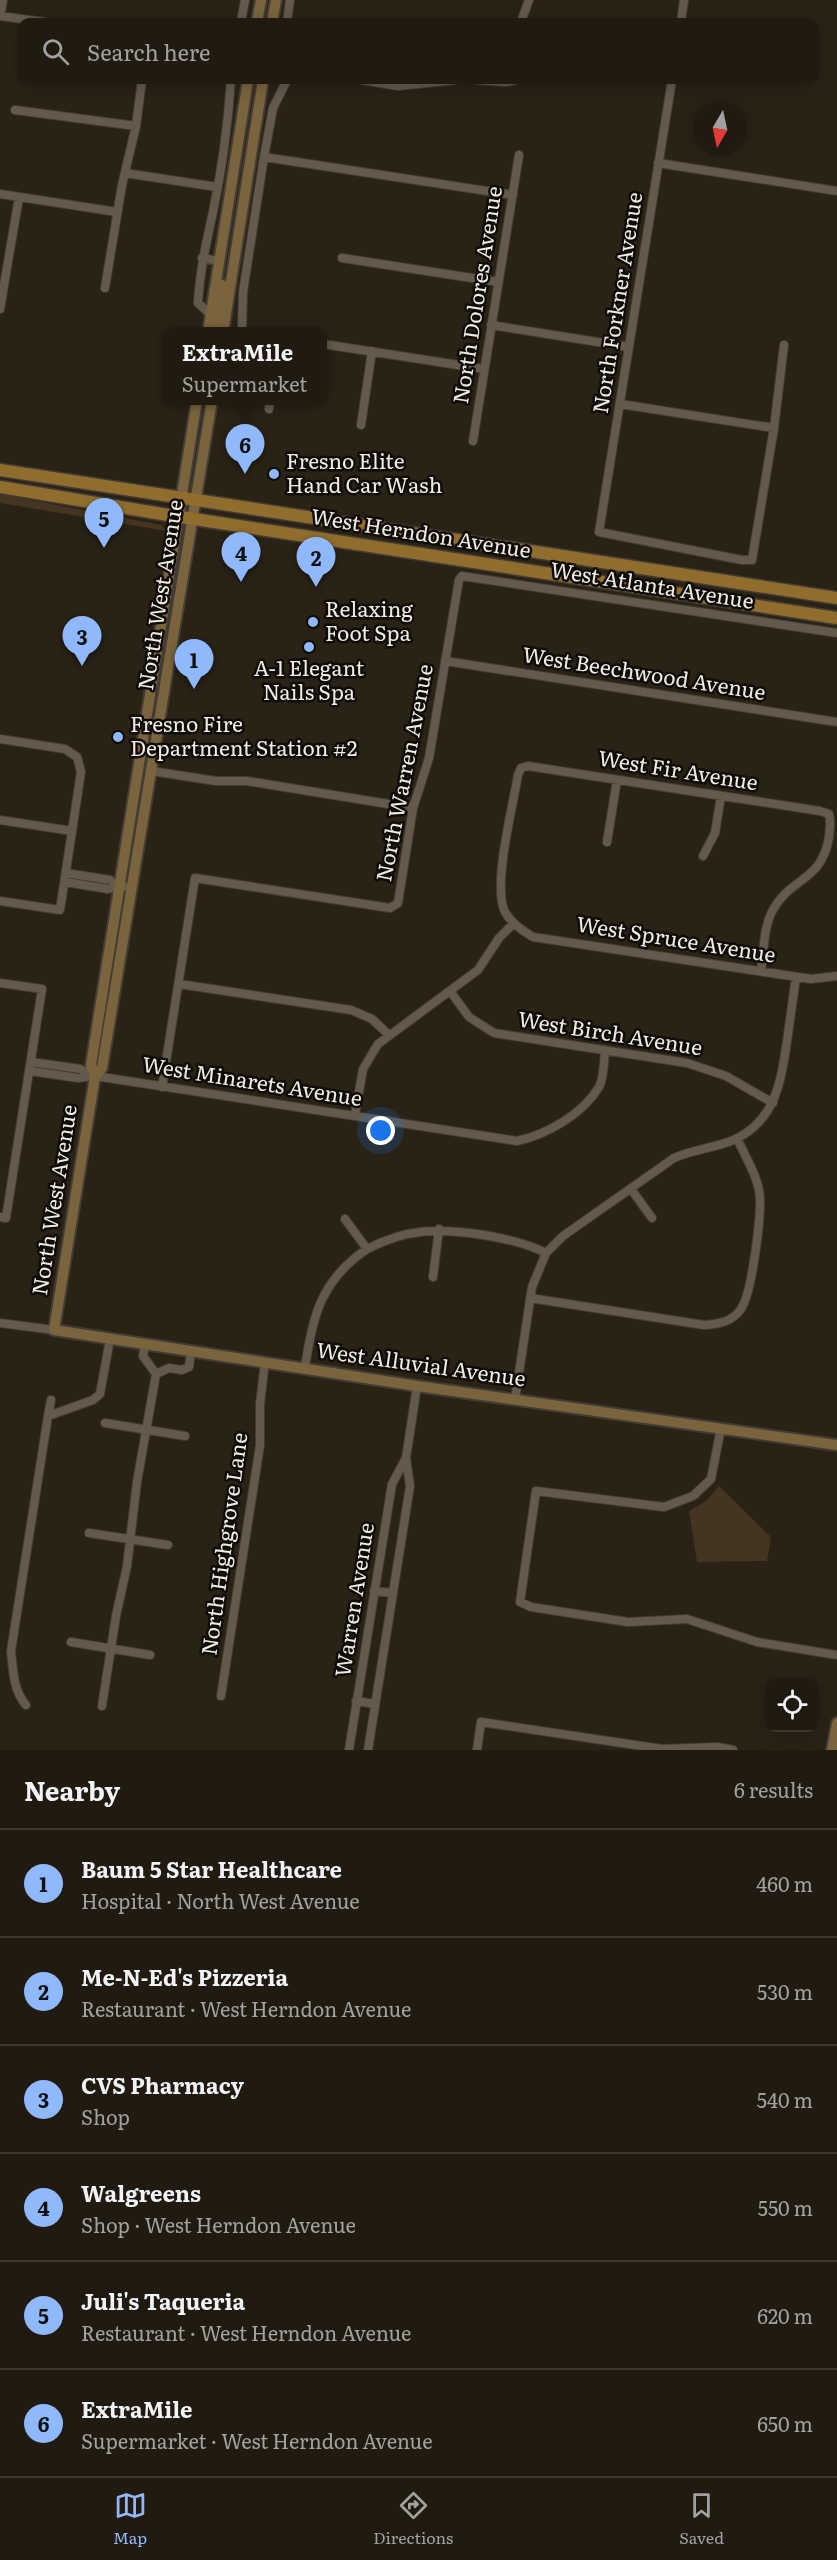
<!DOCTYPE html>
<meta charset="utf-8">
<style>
:root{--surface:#201a10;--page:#2d271e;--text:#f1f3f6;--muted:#a2a19f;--line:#3d3830;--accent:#8fb8fd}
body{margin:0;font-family:Literata,serif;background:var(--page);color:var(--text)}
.controls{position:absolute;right:18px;bottom:18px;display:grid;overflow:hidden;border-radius:12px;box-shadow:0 3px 15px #0003}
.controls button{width:54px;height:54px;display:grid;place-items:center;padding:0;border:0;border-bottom:2px solid var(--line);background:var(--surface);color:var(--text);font:30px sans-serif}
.compass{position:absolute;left:693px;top:102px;width:54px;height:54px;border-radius:50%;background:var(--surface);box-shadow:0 3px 15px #0003;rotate:189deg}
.you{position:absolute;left:381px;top:1131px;width:21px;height:21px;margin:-15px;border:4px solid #fff;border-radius:50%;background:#1a73e8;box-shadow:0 0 0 9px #1a73e833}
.badge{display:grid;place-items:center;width:39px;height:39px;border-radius:50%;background:var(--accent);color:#111;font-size:20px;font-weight:700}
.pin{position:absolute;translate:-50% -50px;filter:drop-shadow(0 2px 3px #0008)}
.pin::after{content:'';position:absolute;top:32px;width:21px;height:18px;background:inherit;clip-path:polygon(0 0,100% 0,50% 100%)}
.popup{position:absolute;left:162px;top:327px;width:165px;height:78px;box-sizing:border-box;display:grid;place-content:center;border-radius:12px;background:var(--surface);filter:drop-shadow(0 2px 4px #0005);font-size:20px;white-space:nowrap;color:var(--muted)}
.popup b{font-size:22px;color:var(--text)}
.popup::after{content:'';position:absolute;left:50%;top:100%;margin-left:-12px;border:12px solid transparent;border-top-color:var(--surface)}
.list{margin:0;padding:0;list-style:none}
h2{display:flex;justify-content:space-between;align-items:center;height:78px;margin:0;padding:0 24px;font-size:26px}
h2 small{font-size:20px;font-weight:400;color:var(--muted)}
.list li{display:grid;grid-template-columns:39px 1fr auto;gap:18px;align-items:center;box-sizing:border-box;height:108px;padding:0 24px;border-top:2px solid var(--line)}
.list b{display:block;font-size:22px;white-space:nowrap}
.list p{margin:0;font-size:20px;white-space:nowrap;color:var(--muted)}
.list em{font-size:20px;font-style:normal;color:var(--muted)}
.icon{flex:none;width:33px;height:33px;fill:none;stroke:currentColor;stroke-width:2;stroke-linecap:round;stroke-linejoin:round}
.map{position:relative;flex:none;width:837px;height:1750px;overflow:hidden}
.search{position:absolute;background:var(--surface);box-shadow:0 3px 15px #0003;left:18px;right:18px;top:18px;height:66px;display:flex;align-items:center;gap:15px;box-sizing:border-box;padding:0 21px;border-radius:12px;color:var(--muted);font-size:22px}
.sheet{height:726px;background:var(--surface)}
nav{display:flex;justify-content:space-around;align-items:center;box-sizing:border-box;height:84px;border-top:2px solid var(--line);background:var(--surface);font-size:16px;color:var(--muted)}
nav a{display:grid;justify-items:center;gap:3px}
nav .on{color:var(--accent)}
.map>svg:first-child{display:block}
.green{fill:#433522}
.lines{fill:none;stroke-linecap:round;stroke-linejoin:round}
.street-casing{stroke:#433c34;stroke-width:10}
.secondary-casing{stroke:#433c34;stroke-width:14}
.primary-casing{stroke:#433c34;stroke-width:15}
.street{stroke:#635a4c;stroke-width:8}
.secondary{stroke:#7a643d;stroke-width:10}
.primary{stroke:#916d2d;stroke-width:12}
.poi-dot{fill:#8fb8fd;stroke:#0f0c07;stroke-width:2}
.labels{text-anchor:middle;stroke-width:5;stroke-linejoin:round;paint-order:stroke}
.street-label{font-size:21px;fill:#f1ebe3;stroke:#0f0c07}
.poi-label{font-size:21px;fill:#f1ebe3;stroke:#0f0c07;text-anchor:start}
</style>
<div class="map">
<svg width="837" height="1750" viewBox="0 0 837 1750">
<rect width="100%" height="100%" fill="#2a2215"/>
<path class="green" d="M 0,494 L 161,525 L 167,531 L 0,503 Z
M 719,1486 L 771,1537 L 767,1561 L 697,1562 L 689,1511 L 706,1501 Z"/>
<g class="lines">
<defs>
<path id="street" d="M 0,16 L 44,22
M 0,16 L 3,0
M 241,22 L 245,0
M 287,22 L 290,0
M 521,22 L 529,0
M 681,22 L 684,0
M 362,80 L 398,86 L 455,80
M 477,80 L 506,82 L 516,80
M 672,80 L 599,532 L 742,560 L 752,560 L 774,428 L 784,345
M 15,110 L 136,126
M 264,157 L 513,195
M 658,163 L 837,191
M 125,173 L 217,187
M 0,194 L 117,212
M 202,258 L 219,261
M 342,258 L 498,282
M 105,288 L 122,185 L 136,126 L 142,80
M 0,309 L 19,197
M 210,314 L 198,303 C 200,271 206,243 213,212 C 222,169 228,123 231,80
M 491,325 L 629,347
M 242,331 L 243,292 L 264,157 L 273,108 L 287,80
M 323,344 L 484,369
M 620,404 L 774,428
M 269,409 L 270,400
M 361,425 L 372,351
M 473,441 L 519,155
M 445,661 L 837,722
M 0,739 L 65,749 L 77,757 L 81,772 L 60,910 L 0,901
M 151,771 L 216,781 L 247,781 L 413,808
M 0,820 L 72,831
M 607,842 L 617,780
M 703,856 L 715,833 L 721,796
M 66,873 L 110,880 L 118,886
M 65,882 L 108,889 L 118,886 L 131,888
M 761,971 C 764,951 763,926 774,908 C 792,877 822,881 829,837 C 830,829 831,822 829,814 L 820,811 L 528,766 L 521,768 L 518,775 C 513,806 492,886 505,912 C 512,924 522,930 533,937 L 811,979 L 837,976
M 0,983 L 42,989 L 6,1218 L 0,1217
M 179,984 L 351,1010 L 372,1019 L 389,1035
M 450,991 L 469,1017 L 494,1033 L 687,1063 L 726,1076 L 773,1103
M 31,1062 L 80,1069 L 95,1076 L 517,1141 C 546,1135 583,1114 599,1087 C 604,1078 604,1061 605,1050
M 30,1071 L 78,1078 L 93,1076
M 162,1087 L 195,878 L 390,908 L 398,903 L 413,808 L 429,758 L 459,580 L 462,576 L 837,633
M 355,1115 L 363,1069 L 378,1044 L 478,970 L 499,938 L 513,924
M 631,1189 L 652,1218
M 345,1219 L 367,1249 C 408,1228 439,1228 484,1235 C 506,1239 526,1243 546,1253
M 433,1277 L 439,1229
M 530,1298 L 704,1325 C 719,1324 732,1322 741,1309 C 752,1293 763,1209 759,1190 C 756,1172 744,1155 737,1138
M 0,1323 L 54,1330
M 145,1344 L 143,1356 L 156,1374
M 305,1368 C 312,1317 321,1280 367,1249
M 156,1374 L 169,1368 L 182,1370 L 189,1367 L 191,1351
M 515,1399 L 532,1287 L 546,1253 L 563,1236 L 674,1158 C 694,1149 716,1148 736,1139 C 776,1119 781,1081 787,1041 C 790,1020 793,998 796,977
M 48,1416 L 51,1400
M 105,1423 L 185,1436
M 721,1428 L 711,1479 L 693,1496 L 664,1507 L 536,1491 L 520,1602 L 531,1607 L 628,1622 L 687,1619 L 757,1642 L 837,1655
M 89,1533 L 168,1545
M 374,1591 L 393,1593
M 71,1642 L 150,1655
M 221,1696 L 260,1445 L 260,1404 L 265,1362
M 356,1701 L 375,1704
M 26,1705 C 13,1690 13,1670 11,1651 L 48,1416 L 93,1400 L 100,1394 L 110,1339
M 102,1706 L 116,1616 L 127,1566 L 137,1482 L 156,1374
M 349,1750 L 392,1484 L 406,1458
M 368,1750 L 410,1486 L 406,1458 L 417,1386
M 477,1750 L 481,1722 L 662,1749 L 717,1747 L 733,1750"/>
<path id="secondary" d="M 257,22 L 261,0
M 272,22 L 276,0
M 222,285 L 217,321 L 220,327 L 223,328
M 208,332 L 248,80
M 223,332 L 263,80
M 197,400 L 91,1065 L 95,1076 L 54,1330 L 417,1386 L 837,1445
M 95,1076 L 102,1068 L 212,400
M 832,1750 L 837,1723"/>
<path id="primary" d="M 0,470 L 837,598
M 0,487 L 168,515 L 837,618"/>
</defs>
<use href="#street" class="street-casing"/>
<use href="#secondary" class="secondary-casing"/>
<use href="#primary" class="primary-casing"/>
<use href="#street" class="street"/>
<use href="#secondary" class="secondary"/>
<use href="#primary" class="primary"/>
</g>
<g class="poi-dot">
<circle cx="274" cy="474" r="6"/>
<circle cx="313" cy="622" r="6"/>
<circle cx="309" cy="647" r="6"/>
<circle cx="118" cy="737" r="6"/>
</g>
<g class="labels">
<g class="street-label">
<text transform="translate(478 295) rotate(-81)" y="7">North Dolores Avenue</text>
<text transform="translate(618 303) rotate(-81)" y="7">North Forkner Avenue</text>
<text transform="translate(421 534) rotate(9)" y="7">West Herndon Avenue</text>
<text transform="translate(652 586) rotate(9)" y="7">West Atlanta Avenue</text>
<text transform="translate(161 595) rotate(-81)" y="7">North West Avenue</text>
<text transform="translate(644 674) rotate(9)" y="7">West Beechwood Avenue</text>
<text transform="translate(678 771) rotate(9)" y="7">West Fir Avenue</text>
<text transform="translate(405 773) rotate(-79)" y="7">North Warren Avenue</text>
<text transform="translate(676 940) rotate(9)" y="7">West Spruce Avenue</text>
<text transform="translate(610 1034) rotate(9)" y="7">West Birch Avenue</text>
<text transform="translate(252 1082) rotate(9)" y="7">West Minarets Avenue</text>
<text transform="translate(55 1200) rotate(-81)" y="7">North West Avenue</text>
<text transform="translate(421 1365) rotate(8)" y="7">West Alluvial Avenue</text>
<text transform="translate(225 1544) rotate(-82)" y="7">North Highgrove Lane</text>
<text transform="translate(355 1600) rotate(-81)" y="7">Warren Avenue</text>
</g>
<g class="poi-label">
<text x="286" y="469">Fresno Elite<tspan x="286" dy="24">Hand Car Wash</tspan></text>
<text x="325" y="617">Relaxing<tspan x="325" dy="24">Foot Spa</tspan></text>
<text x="309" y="676" text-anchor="middle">A-1 Elegant<tspan x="309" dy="24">Nails Spa</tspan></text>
<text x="130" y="732">Fresno Fire<tspan x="130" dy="24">Department Station #2</tspan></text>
</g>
</g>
</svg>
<div class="controls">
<button><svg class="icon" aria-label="locate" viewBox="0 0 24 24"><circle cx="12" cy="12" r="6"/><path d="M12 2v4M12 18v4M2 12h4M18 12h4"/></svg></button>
</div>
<svg class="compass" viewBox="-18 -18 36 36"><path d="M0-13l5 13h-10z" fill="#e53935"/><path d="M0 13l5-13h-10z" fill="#a2a19f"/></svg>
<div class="you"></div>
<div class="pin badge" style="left:194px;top:689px">1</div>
<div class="pin badge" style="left:316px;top:587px">2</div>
<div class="pin badge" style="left:82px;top:666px">3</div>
<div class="pin badge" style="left:241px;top:582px">4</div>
<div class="pin badge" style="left:104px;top:548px">5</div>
<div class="pin badge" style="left:245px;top:474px">6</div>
<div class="popup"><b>ExtraMile</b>Supermarket</div>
<div class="search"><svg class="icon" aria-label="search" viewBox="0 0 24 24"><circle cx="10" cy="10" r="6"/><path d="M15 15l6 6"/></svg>Search here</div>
</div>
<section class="sheet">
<h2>Nearby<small>6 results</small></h2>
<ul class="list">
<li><span class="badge">1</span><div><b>Baum 5 Star Healthcare</b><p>Hospital · North West Avenue</p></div><em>460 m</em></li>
<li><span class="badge">2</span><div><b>Me-N-Ed's Pizzeria</b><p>Restaurant · West Herndon Avenue</p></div><em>530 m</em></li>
<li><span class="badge">3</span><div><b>CVS Pharmacy</b><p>Shop</p></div><em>540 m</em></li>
<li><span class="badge">4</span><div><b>Walgreens</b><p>Shop · West Herndon Avenue</p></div><em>550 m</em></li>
<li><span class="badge">5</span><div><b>Juli's Taqueria</b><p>Restaurant · West Herndon Avenue</p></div><em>620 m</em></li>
<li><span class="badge">6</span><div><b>ExtraMile</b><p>Supermarket · West Herndon Avenue</p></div><em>650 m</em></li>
</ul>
</section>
<nav>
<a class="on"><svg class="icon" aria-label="map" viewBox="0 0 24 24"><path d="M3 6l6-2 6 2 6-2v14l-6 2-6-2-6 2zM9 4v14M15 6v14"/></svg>Map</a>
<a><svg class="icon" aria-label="directions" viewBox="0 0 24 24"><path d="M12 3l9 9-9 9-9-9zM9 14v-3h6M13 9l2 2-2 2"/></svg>Directions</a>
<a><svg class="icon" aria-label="saved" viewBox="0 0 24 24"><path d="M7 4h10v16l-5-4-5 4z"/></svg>Saved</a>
</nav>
